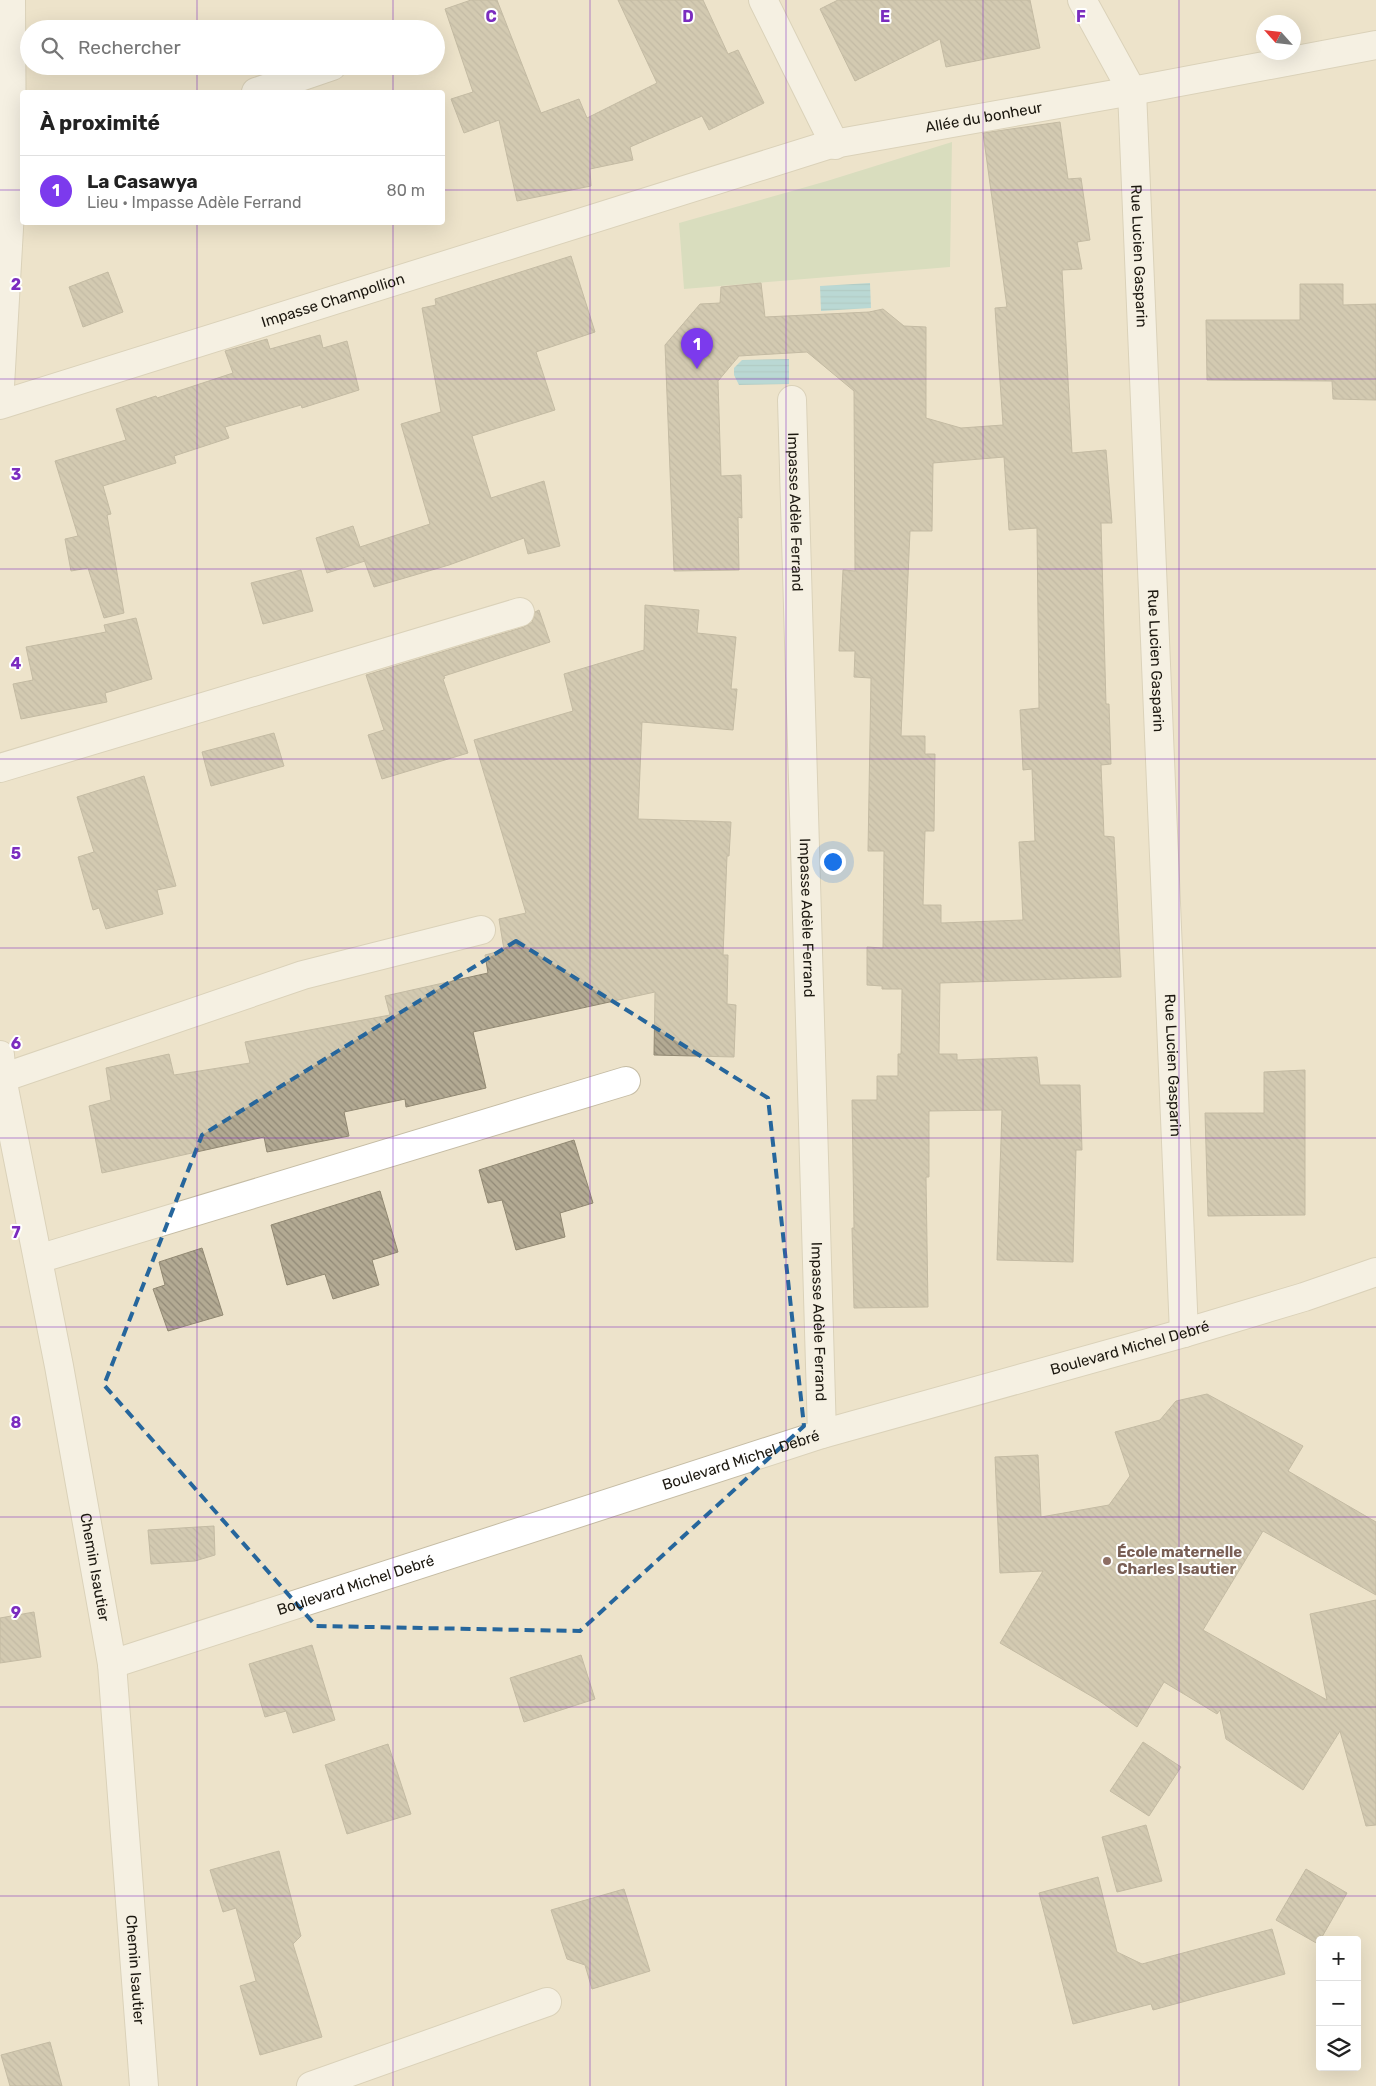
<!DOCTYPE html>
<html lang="fr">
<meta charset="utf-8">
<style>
:root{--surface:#fff;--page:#f2f2f2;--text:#222;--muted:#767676;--line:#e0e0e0;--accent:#7c3aed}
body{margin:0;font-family:Rubik,sans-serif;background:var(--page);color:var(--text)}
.controls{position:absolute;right:15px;bottom:15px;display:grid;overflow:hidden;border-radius:5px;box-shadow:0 5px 20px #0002}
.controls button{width:45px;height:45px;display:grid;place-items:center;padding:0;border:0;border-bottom:1px solid var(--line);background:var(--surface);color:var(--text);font:25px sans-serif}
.compass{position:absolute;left:1256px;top:15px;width:45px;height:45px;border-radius:50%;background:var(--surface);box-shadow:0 5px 20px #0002;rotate:297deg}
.you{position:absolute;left:832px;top:861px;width:18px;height:18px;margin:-12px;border:4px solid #fff;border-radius:50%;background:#1a73e8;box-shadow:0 0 0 8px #1a73e833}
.badge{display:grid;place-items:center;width:32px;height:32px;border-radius:50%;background:var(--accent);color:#fff;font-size:16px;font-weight:700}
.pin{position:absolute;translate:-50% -41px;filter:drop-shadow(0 1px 2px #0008)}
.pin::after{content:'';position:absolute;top:26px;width:18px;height:15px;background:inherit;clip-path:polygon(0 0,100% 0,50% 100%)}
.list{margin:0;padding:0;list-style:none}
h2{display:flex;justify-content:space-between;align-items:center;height:65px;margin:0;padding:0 20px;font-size:21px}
h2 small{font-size:16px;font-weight:400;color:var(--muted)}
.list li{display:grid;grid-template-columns:32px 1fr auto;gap:15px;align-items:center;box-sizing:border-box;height:70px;padding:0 20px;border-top:1px solid var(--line)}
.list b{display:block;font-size:19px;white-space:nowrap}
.list p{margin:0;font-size:16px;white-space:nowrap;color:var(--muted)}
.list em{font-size:16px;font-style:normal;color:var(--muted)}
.icon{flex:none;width:28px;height:28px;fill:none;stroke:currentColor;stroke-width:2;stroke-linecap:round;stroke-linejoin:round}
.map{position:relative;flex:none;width:1376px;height:2086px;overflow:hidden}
.search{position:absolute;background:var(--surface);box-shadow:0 5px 20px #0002;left:20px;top:20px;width:425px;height:55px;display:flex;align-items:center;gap:12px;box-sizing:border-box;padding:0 18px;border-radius:28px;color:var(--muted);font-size:19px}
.panel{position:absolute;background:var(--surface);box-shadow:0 5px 20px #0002;left:20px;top:90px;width:425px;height:135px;border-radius:5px}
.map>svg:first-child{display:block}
.grass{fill:#c2d5b0}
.water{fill:url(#water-rules)}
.building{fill:url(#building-back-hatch);stroke:#928973;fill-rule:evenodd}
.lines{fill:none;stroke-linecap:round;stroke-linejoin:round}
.street-casing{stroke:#c5bca4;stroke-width:30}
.secondary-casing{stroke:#c5bca4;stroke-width:30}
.street{stroke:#fff;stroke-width:28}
.secondary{stroke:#fff;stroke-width:28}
.marked{fill:none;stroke:#26669c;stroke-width:4;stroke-dasharray:10 6;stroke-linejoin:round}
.grid{fill:none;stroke:#7b2cbf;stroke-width:1;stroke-opacity:0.55}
.education-dot{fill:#8d6e63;stroke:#fff;stroke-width:2}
.labels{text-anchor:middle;stroke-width:4;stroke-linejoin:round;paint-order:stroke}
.street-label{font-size:15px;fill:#1c1810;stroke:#fff}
.education-label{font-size:15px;font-weight:bold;fill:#785e54;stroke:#fff;text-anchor:start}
.grid-label{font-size:16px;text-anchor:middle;font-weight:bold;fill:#7b2cbf;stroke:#fff;stroke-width:4;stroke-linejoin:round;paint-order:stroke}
</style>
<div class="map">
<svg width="1376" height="2086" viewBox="0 0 1376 2086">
<defs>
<pattern id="water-rules" width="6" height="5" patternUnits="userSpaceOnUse" patternTransform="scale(1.25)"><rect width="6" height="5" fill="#7ccbdf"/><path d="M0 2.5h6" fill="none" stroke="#6baebe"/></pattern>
<pattern id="building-back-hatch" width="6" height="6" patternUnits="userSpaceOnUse" patternTransform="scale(1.25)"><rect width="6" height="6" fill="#b3aa93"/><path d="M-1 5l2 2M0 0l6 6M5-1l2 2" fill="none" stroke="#918977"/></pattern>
</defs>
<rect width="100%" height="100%" fill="#ede3cb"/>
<path class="grass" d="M 952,142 L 950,267 L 684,289 L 679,223 L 827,181 Z"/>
<path class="water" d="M 870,283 L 871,308 L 821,311 L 820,286 Z
M 789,359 L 789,384 L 739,385 L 734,375 L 734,368 L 742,360 Z"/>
<path class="building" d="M 471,0 L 497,0 L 541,113 L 579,99 L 587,118 L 657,83 L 618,0 L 703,0 L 728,54 L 738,50 L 764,103 L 709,130 L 702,116 L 630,147 L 633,160 L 590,169 L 591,186 L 517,201 L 499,120 L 464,133 L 451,99 L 473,92 L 445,9 Z
M 838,0 L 1030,0 L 1040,48 L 946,67 L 940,39 L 855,81 L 820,9 Z
M 1060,122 L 1068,179 L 1081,178 L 1090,240 L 1077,242 L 1082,269 L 1062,270 L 1072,453 L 1106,450 L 1112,523 L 1101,523 L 1106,704 L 1109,704 L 1111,764 L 1101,765 L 1104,836 L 1114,837 L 1121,977 L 940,983 L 939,1054 L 957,1054 L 957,1060 L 1037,1057 L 1040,1085 L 1080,1085 L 1082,1150 L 1076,1150 L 1073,1262 L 997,1260 L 1002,1110 L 929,1111 L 929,1177 L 926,1177 L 928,1307 L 854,1308 L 852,1228 L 854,1228 L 852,1100 L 877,1100 L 877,1076 L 898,1076 L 898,1054 L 901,1054 L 902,989 L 882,989 L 882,986 L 867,985 L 867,947 L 883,948 L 884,851 L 868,851 L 871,678 L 854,677 L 855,651 L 839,651 L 843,570 L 855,571 L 854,391 L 807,352 L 739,356 L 718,381 L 721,476 L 741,475 L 742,518 L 738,517 L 739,570 L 674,571 L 665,345 L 700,304 L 720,303 L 721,287 L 761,283 L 765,317 L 869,312 L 883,309 L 904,326 L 926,327 L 926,418 L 961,428 L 1003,425 L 995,308 L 1007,307 L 983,133 ZM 1004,457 L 1009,530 L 1037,528 L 1039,708 L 1020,710 L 1023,770 L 1032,769 L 1035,841 L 1019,842 L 1023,920 L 941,923 L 941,905 L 923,905 L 925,831 L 934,831 L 935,754 L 925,754 L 925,736 L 901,736 L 910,531 L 932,531 L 933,463 Z
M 571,256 L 595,332 L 536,352 L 555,410 L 472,436 L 491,498 L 544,481 L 560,546 L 528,554 L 524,538 L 449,565 L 374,587 L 363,557 L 365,561 L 327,573 L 316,538 L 353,526 L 360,547 L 430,524 L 401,424 L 441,412 L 422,308 L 436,305 L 435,299 Z
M 108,272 L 123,312 L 83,327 L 69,287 Z
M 1300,284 L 1343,284 L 1343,305 L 1376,304 L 1376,400 L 1333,399 L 1332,381 L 1207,380 L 1206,320 L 1300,320 Z
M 320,335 L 323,348 L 347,341 L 359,390 L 302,408 L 301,405 L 225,427 L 229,438 L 174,456 L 176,463 L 103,486 L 111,514 L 107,515 L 124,613 L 104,618 L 88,568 L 71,571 L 65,539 L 78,536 L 55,461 L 126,440 L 116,409 L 156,396 L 157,398 L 233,373 L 225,351 L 267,339 L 270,349 Z
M 301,570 L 313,611 L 263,624 L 251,583 Z
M 645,605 L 699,610 L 697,633 L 736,637 L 731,689 L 737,689 L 733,730 L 642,722 L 638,819 L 731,822 L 729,856 L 727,856 L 723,955 L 728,955 L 727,1004 L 736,1005 L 734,1057 L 654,1055 L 655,992 L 473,1032 L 486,1088 L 406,1107 L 405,1099 L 344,1112 L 349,1136 L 267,1152 L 264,1137 L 102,1173 L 89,1106 L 111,1100 L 106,1068 L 169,1054 L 174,1075 L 250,1063 L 245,1042 L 390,1015 L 385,996 L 488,973 L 485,955 L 504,950 L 499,919 L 526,913 L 474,740 L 573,711 L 564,674 L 644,650 Z
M 539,610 L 550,642 L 444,676 L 445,678 L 443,679 L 468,753 L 382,779 L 368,735 L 384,730 L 366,675 L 524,627 L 532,622 L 535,612 Z
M 136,618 L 152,679 L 105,693 L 107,702 L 21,719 L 13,684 L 33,680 L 26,647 L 106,632 L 104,625 Z
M 274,733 L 284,766 L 211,786 L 202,752 Z
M 144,776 L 176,886 L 157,890 L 163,914 L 106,929 L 99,908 L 93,910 L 78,857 L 94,852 L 77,797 Z
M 1305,1070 L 1305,1215 L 1208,1216 L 1205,1113 L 1264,1113 L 1264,1072 Z
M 574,1140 L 593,1203 L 560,1213 L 565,1237 L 516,1250 L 502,1200 L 488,1203 L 479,1170 Z
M 380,1191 L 398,1252 L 372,1260 L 379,1285 L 333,1299 L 325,1274 L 287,1285 L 271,1225 Z
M 202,1248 L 223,1315 L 168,1331 L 153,1289 L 165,1285 L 159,1262 Z
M 1207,1394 L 1303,1446 L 1288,1471 L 1376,1522 L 1376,1595 L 1263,1531 L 1203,1630 L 1327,1700 L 1310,1614 L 1376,1600 L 1376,1825 L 1366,1826 L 1340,1731 L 1303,1790 L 1226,1739 L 1220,1710 L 1217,1714 L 1164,1682 L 1137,1727 L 1098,1700 L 1000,1643 L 1043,1571 L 1000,1573 L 995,1457 L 1038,1455 L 1041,1517 L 1109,1505 L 1130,1476 L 1115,1432 L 1160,1420 L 1176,1401 Z
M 214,1526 L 215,1555 L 195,1561 L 151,1564 L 148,1530 Z
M 34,1612 L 41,1657 L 0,1663 L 0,1618 Z
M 312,1645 L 335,1720 L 293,1733 L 286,1711 L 265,1717 L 249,1664 Z
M 581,1655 L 595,1699 L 524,1722 L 510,1678 Z
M 1143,1742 L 1181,1767 L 1149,1816 L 1110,1791 Z
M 388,1744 L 411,1814 L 347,1834 L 325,1765 Z
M 1146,1825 L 1162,1881 L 1117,1892 L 1102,1837 Z
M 279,1851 L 301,1936 L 293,1944 L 322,2037 L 260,2055 L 240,1986 L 256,1981 L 236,1908 L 223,1912 L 210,1870 Z
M 1306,1869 L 1347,1893 L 1318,1944 L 1276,1920 Z
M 1098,1877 L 1117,1952 L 1142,1964 L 1272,1929 L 1285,1974 L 1153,2010 L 1151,2004 L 1073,2024 L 1039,1893 Z
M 624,1889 L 650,1971 L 592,1989 L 585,1965 L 567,1959 L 551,1910 Z
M 50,2042 L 62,2086 L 10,2086 L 1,2055 Z"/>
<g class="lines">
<defs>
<g id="street">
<path d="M 763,0 L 835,145"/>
<path id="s1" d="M 1082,0 L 1132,91 L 1184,1333"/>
<path d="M 256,92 L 332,66"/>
<path id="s2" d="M 792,400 L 822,1434"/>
<path id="s3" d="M 0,405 L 828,145 L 1132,91 L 1376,45"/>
<path d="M 0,768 L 520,612"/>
<path d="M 2,1078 L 303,975 L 481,930"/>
<path d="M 38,1259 L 626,1081"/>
<path id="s4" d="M 112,1664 L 822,1434 L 1184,1333 L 1304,1297 L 1376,1272"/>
<path d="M 311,2086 L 547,2002"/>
</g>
<g id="secondary">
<path d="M 0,386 L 12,176 L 11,0"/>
<path id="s5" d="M 0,1055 L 2,1078 L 59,1366 L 112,1664 L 144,2086"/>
</g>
</defs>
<use href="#street" class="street-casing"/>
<use href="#secondary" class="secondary-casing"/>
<use href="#street" class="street"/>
<use href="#secondary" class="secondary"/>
</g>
<path d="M0 0H1376V2086H0ZM 516,941 L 768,1098 L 804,1426 L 580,1631 L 316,1626 L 104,1385 L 202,1135 Z" fill="#ede3cb" fill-opacity=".55" fill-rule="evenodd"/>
<path class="marked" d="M 516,941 L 768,1098 L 804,1426 L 580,1631 L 316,1626 L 104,1385 L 202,1135 Z"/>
<path class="grid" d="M 197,0 L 197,29M 393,0 L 393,29M 590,0 L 590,2086M 786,0 L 786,2086M 983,0 L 983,2086M 1179,0 L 1179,2086M 197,66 L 197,92M 393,66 L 393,92M 0,190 L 22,190M 442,190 L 1376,190M 197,222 L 197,2086M 393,222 L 393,2086M 0,379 L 1376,379M 0,569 L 1376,569M 0,759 L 1376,759M 0,948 L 1376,948M 0,1138 L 1376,1138M 0,1327 L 1376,1327M 0,1517 L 1376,1517M 0,1707 L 1376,1707M 0,1896 L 1376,1896"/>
<circle class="education-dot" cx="1107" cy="1561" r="5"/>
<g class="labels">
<g class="street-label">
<text dy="5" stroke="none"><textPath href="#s3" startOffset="1026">Allée du bonheur</textPath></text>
<text dy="5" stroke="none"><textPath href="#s1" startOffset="269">Rue Lucien Gasparin</textPath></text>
<text dy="5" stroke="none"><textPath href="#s3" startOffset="349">Impasse Champollion</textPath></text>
<text dy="5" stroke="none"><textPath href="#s2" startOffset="112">Impasse Adèle Ferrand</textPath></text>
<text dy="5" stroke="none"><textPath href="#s1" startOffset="674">Rue Lucien Gasparin</textPath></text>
<text dy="5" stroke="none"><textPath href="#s2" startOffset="518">Impasse Adèle Ferrand</textPath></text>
<text dy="5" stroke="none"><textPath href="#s1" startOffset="1079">Rue Lucien Gasparin</textPath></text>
<text dy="5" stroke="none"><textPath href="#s2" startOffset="922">Impasse Adèle Ferrand</textPath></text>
<text dy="5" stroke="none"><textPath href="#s4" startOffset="1066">Boulevard Michel Debré</textPath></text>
<text dy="5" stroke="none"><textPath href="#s4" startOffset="661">Boulevard Michel Debré</textPath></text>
<text dy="5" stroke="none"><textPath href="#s5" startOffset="521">Chemin Isautier</textPath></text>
<text dy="5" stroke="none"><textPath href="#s4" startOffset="256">Boulevard Michel Debré</textPath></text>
<text dy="5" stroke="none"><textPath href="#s5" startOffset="926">Chemin Isautier</textPath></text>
</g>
<g class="education-label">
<text x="1117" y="1557">École maternelle<tspan x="1117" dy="17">Charles Isautier</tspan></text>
</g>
</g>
<g class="grid-label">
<text x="491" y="22">C</text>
<text x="688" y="22">D</text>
<text x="885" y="22">E</text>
<text x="1081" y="22">F</text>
<text x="16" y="290">2</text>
<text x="16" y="480">3</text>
<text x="16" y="669">4</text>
<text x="16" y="859">5</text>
<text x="16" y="1049">6</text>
<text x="16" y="1238">7</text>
<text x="16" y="1428">8</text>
<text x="16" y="1618">9</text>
</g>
</svg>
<div class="controls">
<button>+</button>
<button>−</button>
<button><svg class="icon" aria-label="layers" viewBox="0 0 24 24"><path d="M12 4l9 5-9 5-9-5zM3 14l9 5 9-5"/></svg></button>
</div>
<svg class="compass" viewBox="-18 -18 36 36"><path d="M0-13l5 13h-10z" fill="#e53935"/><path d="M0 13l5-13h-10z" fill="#767676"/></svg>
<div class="you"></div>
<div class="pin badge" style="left:697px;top:369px">1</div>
<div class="search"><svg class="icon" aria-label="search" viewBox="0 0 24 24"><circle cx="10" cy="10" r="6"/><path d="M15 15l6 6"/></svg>Rechercher</div>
<section class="panel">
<h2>À proximité<small></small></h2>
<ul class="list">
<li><span class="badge">1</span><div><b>La Casawya</b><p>Lieu · Impasse Adèle Ferrand</p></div><em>80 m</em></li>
</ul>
</section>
</div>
